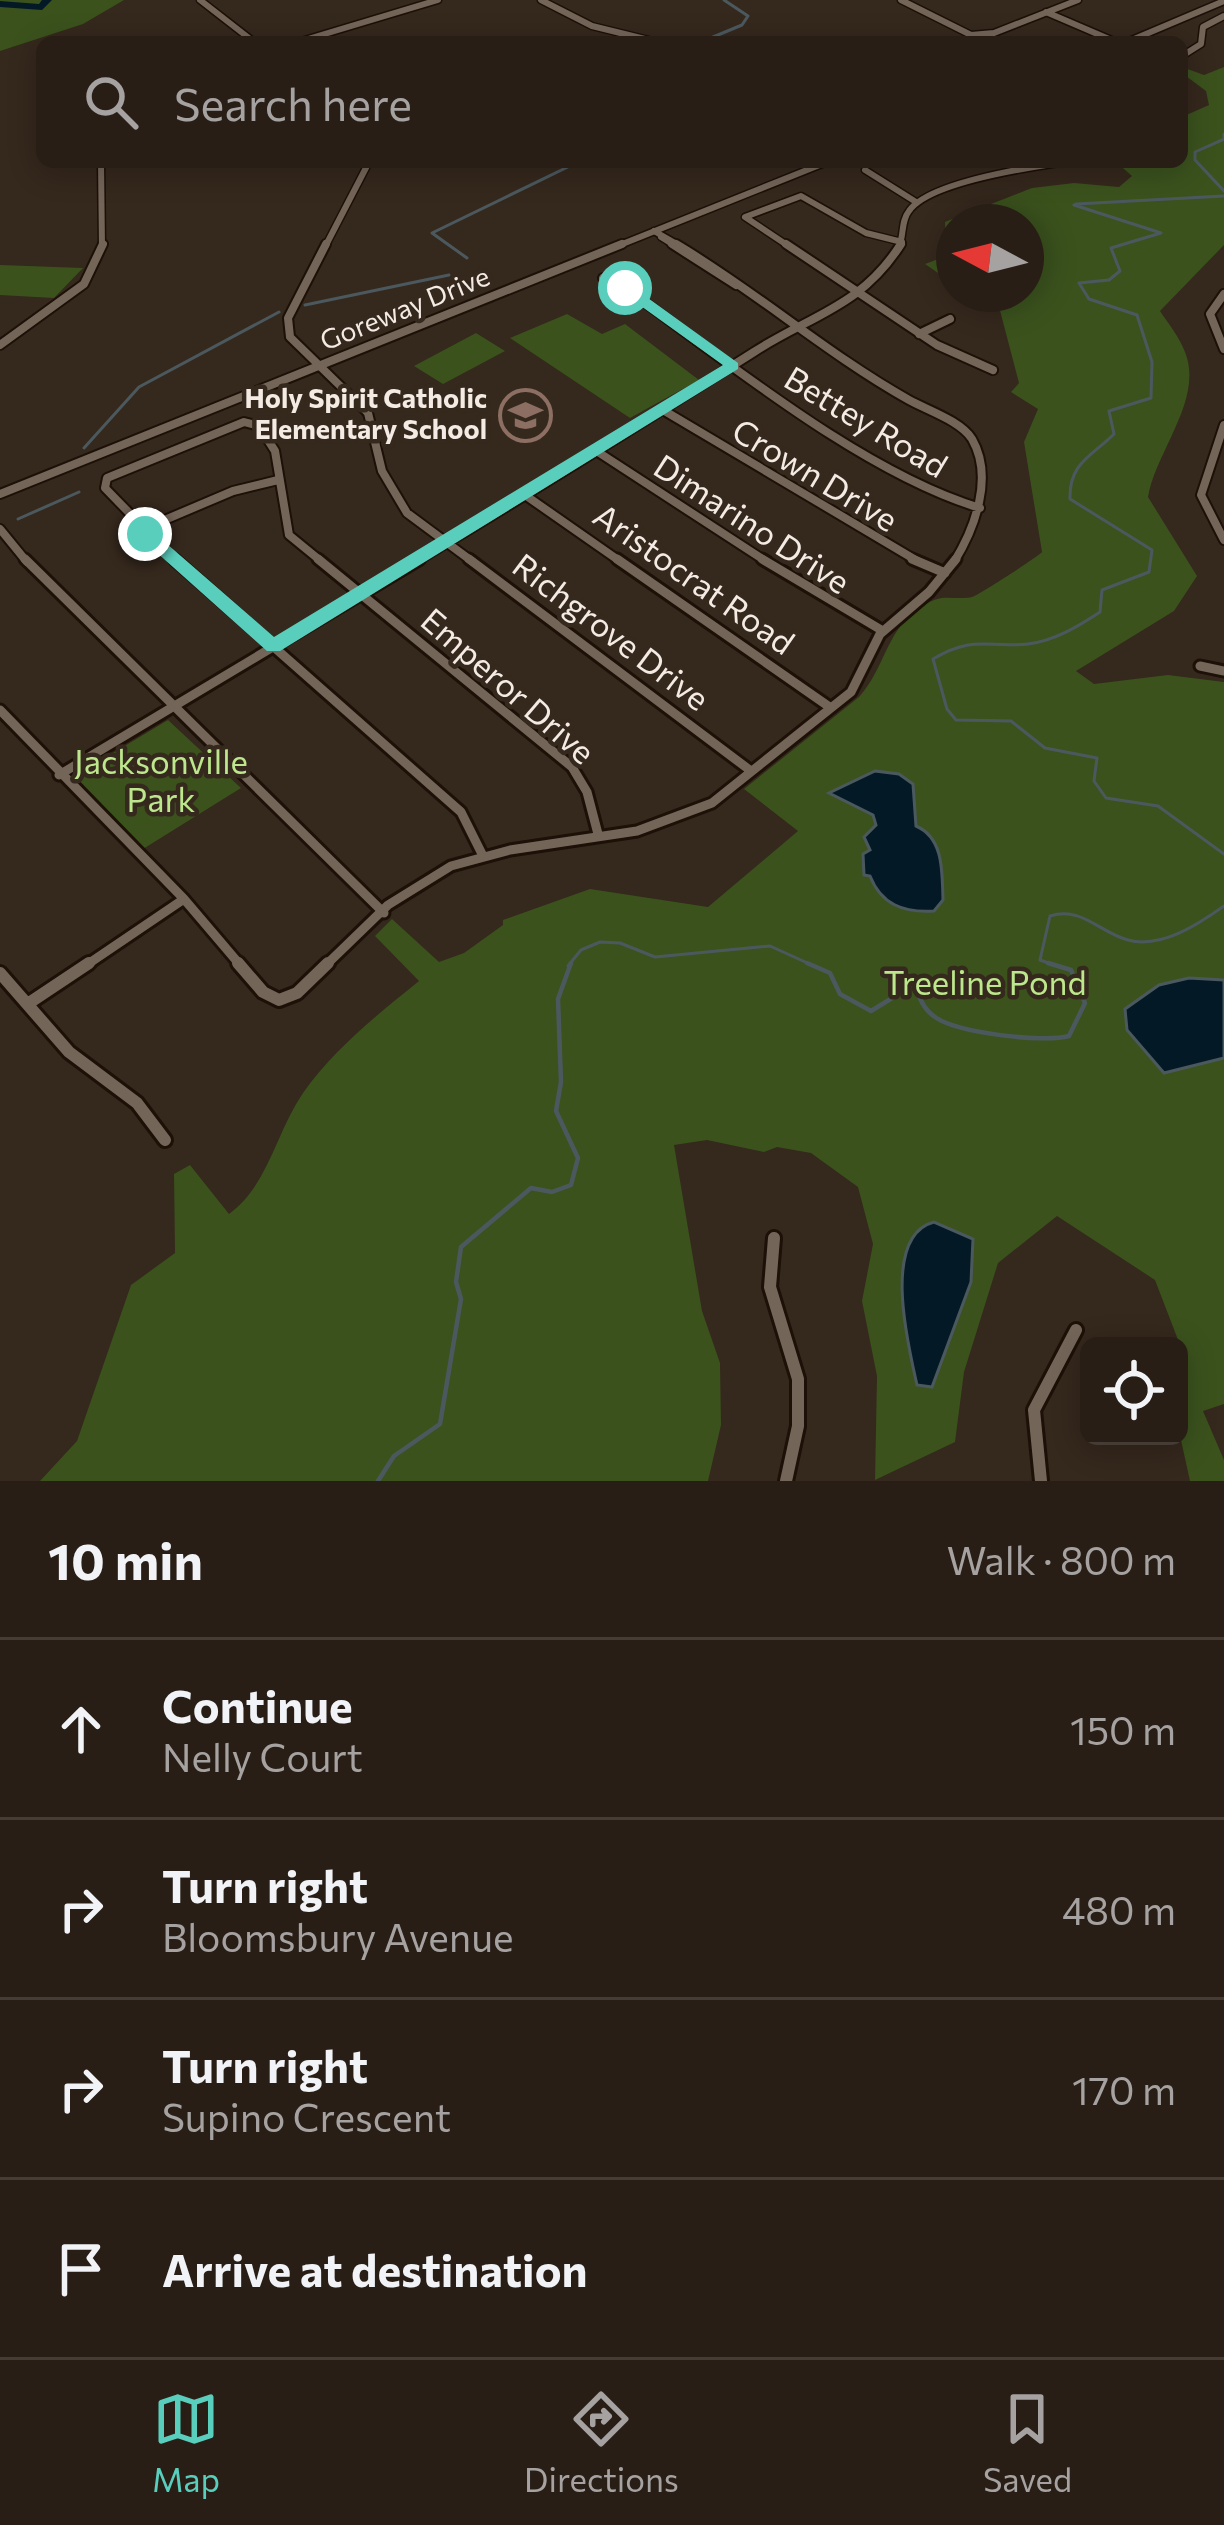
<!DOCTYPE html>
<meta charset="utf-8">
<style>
:root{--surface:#281e16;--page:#342b23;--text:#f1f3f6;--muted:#a5a2a1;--line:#443c35;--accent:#5acebd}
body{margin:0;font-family:Commissioner,sans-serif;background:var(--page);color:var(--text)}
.controls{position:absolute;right:36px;bottom:36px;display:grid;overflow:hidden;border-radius:18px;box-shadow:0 6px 30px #0003}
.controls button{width:108px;height:108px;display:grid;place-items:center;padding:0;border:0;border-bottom:3px solid var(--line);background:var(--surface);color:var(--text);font:60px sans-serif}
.compass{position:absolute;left:936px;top:204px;width:108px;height:108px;border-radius:50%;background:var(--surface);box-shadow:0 6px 30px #0003;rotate:277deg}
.stop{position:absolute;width:36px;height:36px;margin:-27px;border:9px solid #5acebd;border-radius:50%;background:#fff}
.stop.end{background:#5acebd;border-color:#fff;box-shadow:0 3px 12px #0008}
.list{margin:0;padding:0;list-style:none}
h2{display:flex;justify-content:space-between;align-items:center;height:156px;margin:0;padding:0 48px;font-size:51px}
h2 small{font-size:39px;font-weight:400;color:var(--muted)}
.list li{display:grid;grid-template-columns:78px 1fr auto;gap:36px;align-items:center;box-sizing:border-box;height:180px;padding:0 48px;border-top:3px solid var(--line)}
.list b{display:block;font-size:45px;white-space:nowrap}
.list p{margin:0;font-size:39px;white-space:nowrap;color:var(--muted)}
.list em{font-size:39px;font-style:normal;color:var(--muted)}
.icon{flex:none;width:66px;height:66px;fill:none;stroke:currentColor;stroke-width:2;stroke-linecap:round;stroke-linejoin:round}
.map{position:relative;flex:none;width:1224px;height:1481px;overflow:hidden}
.search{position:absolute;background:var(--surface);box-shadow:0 6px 30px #0003;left:36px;right:36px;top:36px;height:132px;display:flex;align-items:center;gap:30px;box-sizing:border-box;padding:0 42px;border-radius:18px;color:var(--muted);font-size:45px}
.sheet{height:876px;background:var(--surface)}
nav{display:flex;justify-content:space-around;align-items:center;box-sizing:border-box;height:168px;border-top:3px solid var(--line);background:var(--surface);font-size:33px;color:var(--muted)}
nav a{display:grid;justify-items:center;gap:6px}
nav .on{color:var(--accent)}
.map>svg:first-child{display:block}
.green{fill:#3b521d}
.water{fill:#031a26;stroke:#4b595f;stroke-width:3}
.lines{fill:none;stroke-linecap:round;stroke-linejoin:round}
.stream-far1{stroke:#4b595f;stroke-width:3}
.stream{stroke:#4b595f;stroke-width:4.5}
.river{fill:#031a26;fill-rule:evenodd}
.minor-far3-casing{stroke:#1c1007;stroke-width:9}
.minor-far2-casing{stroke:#1c1007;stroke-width:12}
.minor-far1-casing{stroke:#1c1007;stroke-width:15}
.minor-casing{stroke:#1c1007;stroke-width:18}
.tertiary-far1-casing{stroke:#1c1007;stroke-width:9}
.tertiary-casing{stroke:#1c1007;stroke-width:12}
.minor-far3{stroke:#746559;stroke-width:6}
.minor-far2{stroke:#746559;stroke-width:8}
.minor-far1{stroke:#746559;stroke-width:9}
.minor{stroke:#746559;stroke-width:12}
.tertiary-far1{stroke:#746559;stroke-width:6}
.tertiary{stroke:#746559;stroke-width:8}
.route{fill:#5acebd}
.labels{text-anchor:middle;stroke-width:9;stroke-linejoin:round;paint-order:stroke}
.far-street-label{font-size:27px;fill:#f4ebe4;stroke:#35281d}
.far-poi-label{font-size:27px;font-weight:bold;fill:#f4ebe4;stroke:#35281d;text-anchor:end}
.street-label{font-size:33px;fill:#f4ebe4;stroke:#35281d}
.park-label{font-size:33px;fill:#bde78c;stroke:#35281d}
</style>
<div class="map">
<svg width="1224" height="1481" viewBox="0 0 1224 1481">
<rect width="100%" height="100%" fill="#35281d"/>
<path class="green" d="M 0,0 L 124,0 L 83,24 L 0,51 Z
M 1182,67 L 1204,75 L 1224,67 L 1224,245 L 1160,311 C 1168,323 1180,338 1185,352 C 1204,399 1156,451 1148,497 L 1197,576 L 1174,611 L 1076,671 L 1094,684 L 1168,675 L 1224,682 L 1224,1404 L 1203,1411 L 1224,1460 L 1224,1481 L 1190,1481 L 1179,1431 L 1180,1345 L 1155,1280 L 1057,1216 L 998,1263 L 964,1372 L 955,1442 L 875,1480 L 877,1376 L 862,1301 L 873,1244 L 858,1187 L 811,1153 L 777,1147 L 764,1152 L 707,1140 L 674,1145 L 702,1311 L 720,1363 L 721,1425 L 708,1481 L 40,1481 L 77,1441 L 131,1285 L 175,1253 L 174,1174 L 190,1165 L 229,1214 C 268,1186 276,1132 303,1093 C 334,1049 377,1015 419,981 L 375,936 L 392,919 L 439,962 L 464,953 L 503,925 L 503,920 L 590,889 L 708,907 L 798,831 L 744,789 L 859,697 C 889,664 885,622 934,600 C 945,595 960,600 972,597 C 977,596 1039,556 1042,552 L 1024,442 L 1038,409 L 1011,392 L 1019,383 L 997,299 L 988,294 L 1026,294 L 1026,222 L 954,222 L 954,284 L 925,264 L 941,258 L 946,248 L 945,222 L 1032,188 L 1074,183 L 1119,187 L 1132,176 L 1116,162 L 1182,162 L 1182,117 L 1209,105 L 1206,91 L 1182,73 Z
M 0,265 L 83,268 L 54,298 L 0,295 Z
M 567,314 L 602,334 L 625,324 L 699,380 L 630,418 L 510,338 Z
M 476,333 L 505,351 L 443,384 L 414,366 Z
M 168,720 L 241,788 L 143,849 L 73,777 Z"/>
<path class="water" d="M 875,771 L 899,774 L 913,784 L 916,826 C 944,838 942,872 943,900 L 934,911 C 903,913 881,904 870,876 L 864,875 L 863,854 L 870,850 L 864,837 L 876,825 L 873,815 L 829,793 Z
M 1189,978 L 1224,980 L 1224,1058 L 1164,1073 L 1127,1030 L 1125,1009 L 1159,985 Z
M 934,1222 L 973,1239 L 971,1282 L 932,1387 L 917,1385 C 908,1345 881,1236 934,1222 Z"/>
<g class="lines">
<path class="stream-far1" d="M 701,42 L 742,25 L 748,16 L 724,0
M 1224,134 L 1224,139 L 1195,152 L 1195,160 L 1224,191
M 1076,204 L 1224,196
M 1074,205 L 1161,233 L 1111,248 L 1120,271 L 1109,280 L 1079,283 L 1089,299 L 1137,315 L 1152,362 L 1151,398 L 1109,411 L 1114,434 C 1091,457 1069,463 1070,499 L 1152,550 L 1149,572 L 1102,590 L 1100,612 C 1079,626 1054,641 1028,644 C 986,648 974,635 933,659 L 947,709 L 956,720 L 1011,721 L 1045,748 L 1097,758 L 1094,781 L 1106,798 L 1158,806 L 1224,854
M 467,258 L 432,233 L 578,162
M 305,305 L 449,275
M 84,448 L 139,387 L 279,312
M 18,519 L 79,492
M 568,966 L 581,950 L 600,942 L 620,943 L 655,957 L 770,946 L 814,966
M 1057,966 L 1040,960 L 1050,916 C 1082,906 1100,933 1128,940 C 1161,949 1199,924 1224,906"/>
<path class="stream" d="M 807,963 L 830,973 L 840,994 L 871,1011 L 915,984 C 919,997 923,1009 935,1017 C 957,1033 1043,1043 1069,1036 L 1085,1003 L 1071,970 L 1048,963
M 378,1481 L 394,1456 L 440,1424 L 461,1299 L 456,1282 L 461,1247 L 531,1188 L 552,1192 L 571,1185 L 578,1158 L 556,1111 L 561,1082 L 558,999 L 571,963"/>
<path class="river" d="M 42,0 L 52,0 L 42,10 L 0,7 L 0,1 L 39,4 Z"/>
<defs>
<path id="minor-far3" d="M 200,0 L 254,42
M 541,0 L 592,26 L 657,42
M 901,0 L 971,35 L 994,33 L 1078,0
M 1046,12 L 1116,42
M 298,42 L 438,0
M 1182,56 L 1201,44 L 1203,27 L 1224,16
M 101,162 L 102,247
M 865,170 L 916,202
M 654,231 L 682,247
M 661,237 L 677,247
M 325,247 L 369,162
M 790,247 L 745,217 L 801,196 L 866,233 L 902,242
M 899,247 C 904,235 901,221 909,211 C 929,182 1031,167 1066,162"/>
<path id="minor-far2" d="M 326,244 L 288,318 L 290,337 L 368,413 L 382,471 L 407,513 L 473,562
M 672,244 L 736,285
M 676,244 C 757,292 827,354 909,400 C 927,410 961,421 972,439 C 994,477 975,528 954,562
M 786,244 L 937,345 L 993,370
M 603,278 L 625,288 C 725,360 863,473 980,508
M 1224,294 L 1210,314 L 1224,349
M 919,334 L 950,319
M 0,345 L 84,284 L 103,244
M 663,410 L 919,562
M 1224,425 L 1201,495 L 1224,540
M 598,452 L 767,562
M 525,495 L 621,562
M 0,529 L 27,562
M 141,530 L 233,491 L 278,480
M 177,562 L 105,488 L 107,478 L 244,422 L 259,426 L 275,451 L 289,535 L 322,562
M 415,562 C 529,494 642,423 754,352 C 811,315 861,307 901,244"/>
<path id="minor-far1" d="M 25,559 L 384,913
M 174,559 L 461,812 L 483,856
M 318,559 L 572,767 L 587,792 L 598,834
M 469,559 L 751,771
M 617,559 L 831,708
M 762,559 L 883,631
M 912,559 L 945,573
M 1200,666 L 1224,671
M 0,710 L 184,899 L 241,966
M 59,775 L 420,559
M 85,966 L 184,899
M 325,966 L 388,905 L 451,866 L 510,850 L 637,831 L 712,803 L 851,692 L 880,634 L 929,592 L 956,559"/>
<path id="minor" d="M 238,963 L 263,992 L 279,1000 L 297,993 L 328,963
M 0,973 L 69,1052 L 137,1103 L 165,1140
M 29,1003 L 89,963
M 774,1238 L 770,1287 L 798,1379 L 798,1426 L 786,1481
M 1041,1481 L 1034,1410 L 1076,1330"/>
<path id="tertiary-far1" d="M 1127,42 L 1224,1
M 615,247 L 827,162"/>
<path id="tertiary" d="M 0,494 L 622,244"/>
</defs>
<use href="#minor-far3" class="minor-far3-casing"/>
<use href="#minor-far2" class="minor-far2-casing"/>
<use href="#minor-far1" class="minor-far1-casing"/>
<use href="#minor" class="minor-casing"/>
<use href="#tertiary-far1" class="tertiary-far1-casing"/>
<use href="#tertiary" class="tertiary-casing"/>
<use href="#minor-far3" class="minor-far3"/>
<use href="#minor-far2" class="minor-far2"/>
<use href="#minor-far1" class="minor-far1"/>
<use href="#minor" class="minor"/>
<use href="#tertiary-far1" class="tertiary-far1"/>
<use href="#tertiary" class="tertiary"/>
</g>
<path class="route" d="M 620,285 L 630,285 L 738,363 L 738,369 L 280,651 L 267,651 L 136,534 L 151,530 L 274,637 L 723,365 L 620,291 Z"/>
<defs>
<symbol id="school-ring" viewBox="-11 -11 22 22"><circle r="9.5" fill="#35281d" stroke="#8d6e63" stroke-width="1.5"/><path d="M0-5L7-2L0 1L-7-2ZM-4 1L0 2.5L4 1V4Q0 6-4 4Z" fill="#8d6e63"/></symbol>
</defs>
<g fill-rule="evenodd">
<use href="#school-ring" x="496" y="386" width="59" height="59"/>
</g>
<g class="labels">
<g class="far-street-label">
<text transform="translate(405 309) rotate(-22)" y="9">Goreway Drive</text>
</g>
<g class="far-poi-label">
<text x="487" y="408">Holy Spirit Catholic<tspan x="487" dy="31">Elementary School</tspan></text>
</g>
<g class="street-label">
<text transform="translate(866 422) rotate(31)" y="12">Bettey Road</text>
<text transform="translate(815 475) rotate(31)" y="12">Crown Drive</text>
<text transform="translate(752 524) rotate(33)" y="12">Dimarino Drive</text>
<text transform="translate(694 579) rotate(35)" y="12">Aristocrat Road</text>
<text transform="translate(611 632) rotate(37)" y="12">Richgrove Drive</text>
<text transform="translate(508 686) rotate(41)" y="12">Emperor Drive</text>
</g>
<g class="park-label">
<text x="161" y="774">Jacksonville<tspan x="161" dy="38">Park</tspan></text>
<text x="985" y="995">Treeline Pond</text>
</g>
</g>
</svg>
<div class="controls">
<button><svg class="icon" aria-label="locate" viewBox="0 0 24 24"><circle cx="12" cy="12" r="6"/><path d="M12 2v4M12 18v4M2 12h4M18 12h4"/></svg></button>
</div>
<svg class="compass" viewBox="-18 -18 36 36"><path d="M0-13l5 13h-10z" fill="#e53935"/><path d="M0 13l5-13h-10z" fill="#a5a2a1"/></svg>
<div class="stop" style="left:625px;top:288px"></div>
<div class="stop end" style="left:145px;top:534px"></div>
<div class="search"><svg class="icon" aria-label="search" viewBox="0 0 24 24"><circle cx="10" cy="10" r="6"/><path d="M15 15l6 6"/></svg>Search here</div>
</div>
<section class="sheet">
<h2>10 min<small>Walk · 800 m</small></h2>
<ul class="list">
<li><svg class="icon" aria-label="ahead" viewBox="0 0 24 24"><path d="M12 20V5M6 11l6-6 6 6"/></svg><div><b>Continue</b><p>Nelly Court</p></div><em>150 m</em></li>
<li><svg class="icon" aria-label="right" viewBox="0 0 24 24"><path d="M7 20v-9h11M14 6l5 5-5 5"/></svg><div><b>Turn right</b><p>Bloomsbury Avenue</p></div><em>480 m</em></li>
<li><svg class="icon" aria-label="right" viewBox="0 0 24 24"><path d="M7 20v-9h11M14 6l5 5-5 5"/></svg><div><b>Turn right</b><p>Supino Crescent</p></div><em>170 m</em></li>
<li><svg class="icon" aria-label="arrive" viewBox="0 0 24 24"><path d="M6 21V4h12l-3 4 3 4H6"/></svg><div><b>Arrive at destination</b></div></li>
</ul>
</section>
<nav>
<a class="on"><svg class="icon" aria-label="map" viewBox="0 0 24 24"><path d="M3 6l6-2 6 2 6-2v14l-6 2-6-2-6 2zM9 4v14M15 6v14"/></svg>Map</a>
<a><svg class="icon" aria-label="directions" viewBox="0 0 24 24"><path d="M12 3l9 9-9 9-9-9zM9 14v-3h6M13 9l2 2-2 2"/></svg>Directions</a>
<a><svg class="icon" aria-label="saved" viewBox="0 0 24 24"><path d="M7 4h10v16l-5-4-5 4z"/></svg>Saved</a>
</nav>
